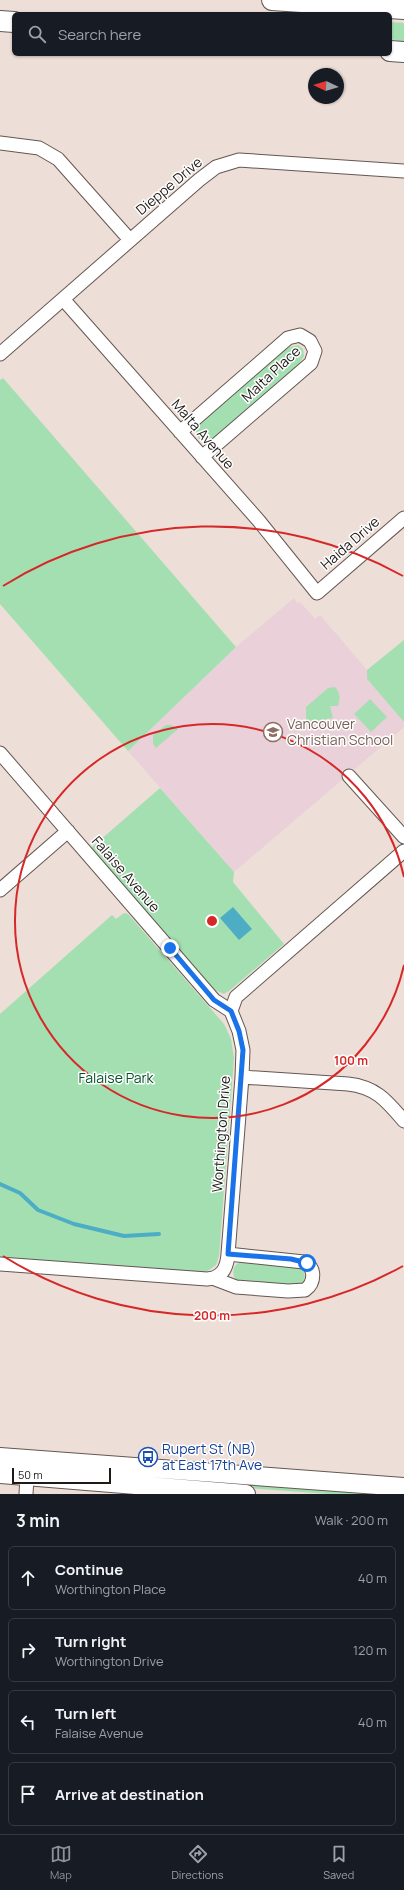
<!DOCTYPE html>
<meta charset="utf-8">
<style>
:root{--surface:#171b24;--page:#242831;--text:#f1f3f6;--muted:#9ea1a6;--line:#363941;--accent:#8c9099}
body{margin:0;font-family:Manrope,sans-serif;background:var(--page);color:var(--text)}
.compass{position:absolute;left:308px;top:68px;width:36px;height:36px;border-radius:50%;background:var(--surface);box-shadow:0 1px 3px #0004;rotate:274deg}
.scale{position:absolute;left:12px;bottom:10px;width:99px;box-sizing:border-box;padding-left:4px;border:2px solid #1f1a17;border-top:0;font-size:11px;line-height:14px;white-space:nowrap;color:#1f1a17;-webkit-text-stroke:3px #fff;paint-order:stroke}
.stop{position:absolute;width:12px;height:12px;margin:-9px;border:3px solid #1a73e8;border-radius:50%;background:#fff}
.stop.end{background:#1a73e8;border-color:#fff;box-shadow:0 1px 4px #0008}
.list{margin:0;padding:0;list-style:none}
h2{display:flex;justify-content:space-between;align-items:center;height:52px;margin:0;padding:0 16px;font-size:17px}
h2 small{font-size:13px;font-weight:400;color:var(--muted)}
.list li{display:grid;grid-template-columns:26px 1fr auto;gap:12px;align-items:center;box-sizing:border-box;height:64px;margin:0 8px 8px;padding:0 8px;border:1px solid var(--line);border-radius:6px}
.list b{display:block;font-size:15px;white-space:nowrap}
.list p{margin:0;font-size:13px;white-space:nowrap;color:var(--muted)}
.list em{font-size:13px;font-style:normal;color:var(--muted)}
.icon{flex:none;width:22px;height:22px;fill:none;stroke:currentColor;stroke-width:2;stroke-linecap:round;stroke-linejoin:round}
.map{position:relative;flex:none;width:404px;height:1494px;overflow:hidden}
.search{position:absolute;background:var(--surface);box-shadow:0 1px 3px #0004;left:12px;right:12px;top:12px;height:44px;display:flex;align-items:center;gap:10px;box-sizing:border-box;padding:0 14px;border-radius:6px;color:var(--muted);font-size:15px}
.sheet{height:340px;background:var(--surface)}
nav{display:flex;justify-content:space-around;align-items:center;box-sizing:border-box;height:56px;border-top:1px solid var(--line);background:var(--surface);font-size:11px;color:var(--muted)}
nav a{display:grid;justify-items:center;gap:2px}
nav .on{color:var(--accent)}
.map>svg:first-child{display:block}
.education{fill:#e9d0d9}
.green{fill:#a4dfb2}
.water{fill:#4cadc4}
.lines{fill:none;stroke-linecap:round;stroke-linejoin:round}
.stream{stroke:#4cadc4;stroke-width:4}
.street-casing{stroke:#645751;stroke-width:15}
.secondary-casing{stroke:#645751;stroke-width:20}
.primary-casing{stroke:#645751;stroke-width:22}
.street{stroke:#fff;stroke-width:13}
.secondary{stroke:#fff;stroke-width:18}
.primary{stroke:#fff;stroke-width:20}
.route{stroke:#1a73e8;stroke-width:5}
.ring{fill:none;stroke:#d62828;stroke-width:2}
.labels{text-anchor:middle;stroke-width:3;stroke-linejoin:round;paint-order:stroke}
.street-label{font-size:14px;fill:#1f1a17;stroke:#fff}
.education-label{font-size:14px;fill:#785e54;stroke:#fff;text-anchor:start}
.park-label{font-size:14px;fill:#005125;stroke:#fff}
.transit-label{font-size:14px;fill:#164399;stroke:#fff;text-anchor:start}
.centre{fill:#d62828;stroke:#fff;stroke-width:2}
.ring-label{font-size:12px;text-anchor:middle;font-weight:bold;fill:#d62828;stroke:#fff;stroke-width:3;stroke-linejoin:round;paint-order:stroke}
</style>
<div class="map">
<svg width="404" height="1494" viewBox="0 0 404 1494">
<rect width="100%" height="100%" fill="#edded7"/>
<path class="education" d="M 294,598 L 297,603 L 300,602 L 315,619 L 320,615 L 367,670 L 367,679 L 404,722 L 404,727 L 234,872 L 128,751 L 236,647 Z"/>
<path class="green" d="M 390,22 L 404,23 L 404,42 L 390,39 Z
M 298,345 L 303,349 L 304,356 L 299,364 L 212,442 L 206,443 L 199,439 L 195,430 L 196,425 L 280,352 L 290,347 Z
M 3,378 L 236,647 L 128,751 L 0,604 L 0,380 Z
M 404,640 L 404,722 L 367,679 L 367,670 Z
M 335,687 C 341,694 340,698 338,706 L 330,706 L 333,718 L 322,720 L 311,725 L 306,724 L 306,707 L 328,688 Z
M 370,699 L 387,717 L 371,732 L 354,714 Z
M 166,725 L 171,725 L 178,729 L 156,748 L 153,744 L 153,735 Z
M 160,788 L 234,872 L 233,882 L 284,944 L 229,991 L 224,994 L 213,989 L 91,848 Z
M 124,913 L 128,914 L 224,1024 L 231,1039 L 234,1058 L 219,1256 L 216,1265 L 206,1272 L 0,1258 L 0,1014 L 112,915 L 116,919 Z
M 242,1261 L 297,1266 L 303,1270 L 305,1277 L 302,1283 L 295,1286 L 237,1282 C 231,1274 232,1265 242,1261 Z
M 230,1483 L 404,1494 L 329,1494 L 234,1487 Z"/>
<path class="water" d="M 233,907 L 252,929 L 239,940 L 220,918 Z"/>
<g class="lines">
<path class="stream" d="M 0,1184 L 20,1193 L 38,1210 L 74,1224 L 124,1236 L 159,1234"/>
<defs>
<path id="street" d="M 0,143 L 39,148 L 58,159 L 130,240
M 63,299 L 259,521 L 317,593 L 404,518
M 0,354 L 199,180 L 216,167 L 239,160 L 404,171
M 180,432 L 288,338 L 300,335 L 310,341 L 315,351 L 311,363 L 202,457
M 0,753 L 214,1000 L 231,1011
M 349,776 L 404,837
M 0,890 L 68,831
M 242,1077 L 348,1084 C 376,1087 387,1101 404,1121
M 0,1264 L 207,1279 C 222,1278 227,1268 228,1254 L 242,1077 L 243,1050 L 239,1031 L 231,1011 L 236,997 L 404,851
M 215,1279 L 236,1287 L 288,1291 L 305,1290 C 315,1283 316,1267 304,1262 L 228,1254
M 26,1494 L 27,1477"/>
<path id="secondary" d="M 0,1457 L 404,1487
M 0,1474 L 246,1494"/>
<path id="primary" d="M 272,0 L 404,9
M 0,21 L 14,22
M 390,51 L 404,52"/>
</defs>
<use href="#street" class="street-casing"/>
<use href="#secondary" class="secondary-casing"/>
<use href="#primary" class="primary-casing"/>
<use href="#street" class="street"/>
<use href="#secondary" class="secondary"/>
<use href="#primary" class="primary"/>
</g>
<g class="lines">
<path class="route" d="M 170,948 L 214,1000 L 231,1011 L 239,1031 L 243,1050 L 228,1254 L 291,1259 L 307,1263"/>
</g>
<g class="ring">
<path d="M404 965A197 197 0 1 1 404 877"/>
<path d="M403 1266A395 395 0 0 1 3 1256M3 586A395 395 0 0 1 403 576"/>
</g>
<defs>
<symbol id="school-ring" viewBox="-11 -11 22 22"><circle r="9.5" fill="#fff" stroke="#8d6e63" stroke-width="1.5"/><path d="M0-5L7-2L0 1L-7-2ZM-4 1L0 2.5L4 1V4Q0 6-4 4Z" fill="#8d6e63"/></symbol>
<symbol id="bus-ring" viewBox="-11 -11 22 22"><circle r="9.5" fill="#fff" stroke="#1a4fb4" stroke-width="1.5"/><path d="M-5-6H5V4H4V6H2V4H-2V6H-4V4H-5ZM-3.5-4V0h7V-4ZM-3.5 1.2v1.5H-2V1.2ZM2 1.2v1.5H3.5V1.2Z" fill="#1a4fb4"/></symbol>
</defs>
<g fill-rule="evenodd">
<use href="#school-ring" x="262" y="721" width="22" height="22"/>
<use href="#bus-ring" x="137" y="1446" width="22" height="22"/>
</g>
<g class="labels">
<g class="street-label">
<text transform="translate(169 186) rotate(-40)" y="5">Dieppe Drive</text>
<text transform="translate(271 374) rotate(-43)" y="5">Malta Place</text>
<text transform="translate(203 434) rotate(49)" y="5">Malta Avenue</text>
<text transform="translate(350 543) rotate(-41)" y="5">Haida Drive</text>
<text transform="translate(126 874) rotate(49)" y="5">Falaise Avenue</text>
<text transform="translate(221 1134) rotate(-86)" y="5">Worthington Drive</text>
</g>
<g class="education-label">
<text x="287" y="729">Vancouver<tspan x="287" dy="16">Christian School</tspan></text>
</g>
<g class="park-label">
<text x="116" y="1083">Falaise Park</text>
</g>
<g class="transit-label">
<text x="162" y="1454">Rupert St (NB)<tspan x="162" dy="16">at East 17th Ave</tspan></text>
</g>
</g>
<circle cx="212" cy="921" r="6" class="centre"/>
<g class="ring-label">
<text x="351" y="1065">100 m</text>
<text x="212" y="1320">200 m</text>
</g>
</svg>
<svg class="compass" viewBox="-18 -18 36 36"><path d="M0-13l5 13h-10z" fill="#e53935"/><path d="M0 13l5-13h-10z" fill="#9ea1a6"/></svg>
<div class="scale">50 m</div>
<div class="stop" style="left:307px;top:1263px"></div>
<div class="stop end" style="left:170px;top:948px"></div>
<div class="search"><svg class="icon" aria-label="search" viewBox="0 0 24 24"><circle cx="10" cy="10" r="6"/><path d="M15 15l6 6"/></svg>Search here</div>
</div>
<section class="sheet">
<h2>3 min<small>Walk · 200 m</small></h2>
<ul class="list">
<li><svg class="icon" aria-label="ahead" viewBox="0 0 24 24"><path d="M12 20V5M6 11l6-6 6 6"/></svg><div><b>Continue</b><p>Worthington Place</p></div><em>40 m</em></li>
<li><svg class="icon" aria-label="right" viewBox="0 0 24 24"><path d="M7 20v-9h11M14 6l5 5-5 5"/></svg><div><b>Turn right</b><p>Worthington Drive</p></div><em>120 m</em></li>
<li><svg class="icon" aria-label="left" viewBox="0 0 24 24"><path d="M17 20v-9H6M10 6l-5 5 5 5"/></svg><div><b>Turn left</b><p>Falaise Avenue</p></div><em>40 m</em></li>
<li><svg class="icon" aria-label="arrive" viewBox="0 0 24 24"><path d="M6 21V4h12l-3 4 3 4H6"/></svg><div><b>Arrive at destination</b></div></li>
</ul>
</section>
<nav>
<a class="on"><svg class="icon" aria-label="map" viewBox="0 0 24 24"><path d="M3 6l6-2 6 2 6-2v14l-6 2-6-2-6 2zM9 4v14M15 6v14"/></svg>Map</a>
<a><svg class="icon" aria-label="directions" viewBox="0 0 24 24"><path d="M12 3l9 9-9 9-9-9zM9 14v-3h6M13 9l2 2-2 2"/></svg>Directions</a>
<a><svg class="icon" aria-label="saved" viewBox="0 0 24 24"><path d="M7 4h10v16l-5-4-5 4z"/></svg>Saved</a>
</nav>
